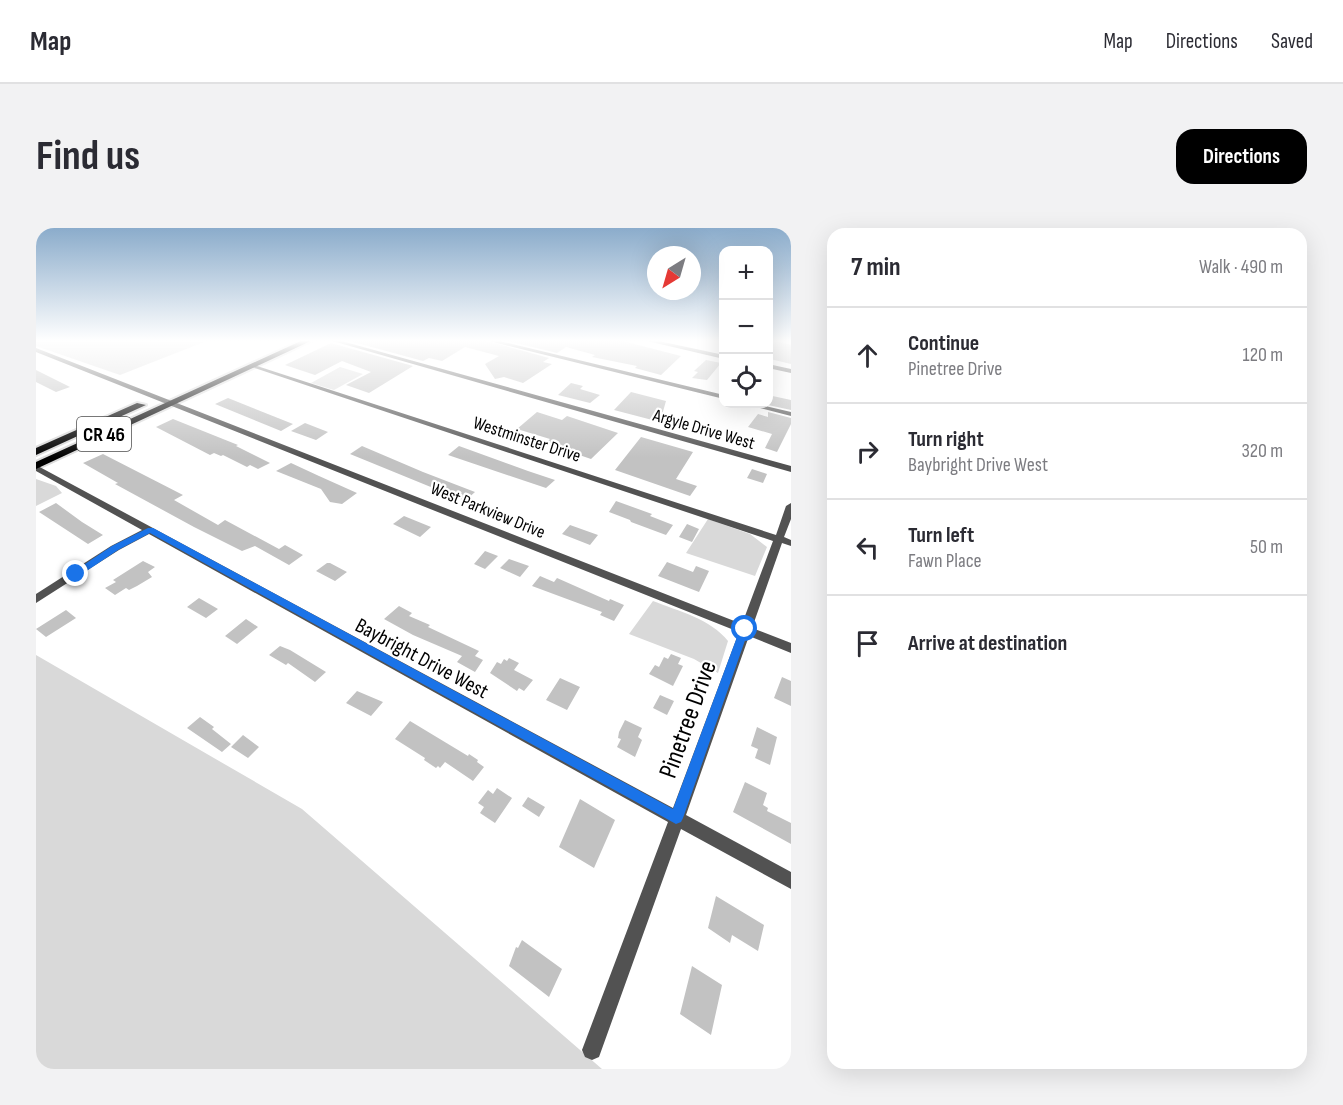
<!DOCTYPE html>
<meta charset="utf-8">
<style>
:root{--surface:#fff;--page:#f2f2f3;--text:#2b2b33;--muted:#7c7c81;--line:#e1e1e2;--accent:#000}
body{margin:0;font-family:"Sofia Sans Condensed",sans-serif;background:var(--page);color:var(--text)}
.controls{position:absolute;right:18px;top:18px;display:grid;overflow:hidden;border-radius:12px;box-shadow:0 6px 24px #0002}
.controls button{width:54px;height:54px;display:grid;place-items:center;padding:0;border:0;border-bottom:2px solid var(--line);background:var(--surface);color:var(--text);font:30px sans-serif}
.compass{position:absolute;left:611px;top:18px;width:54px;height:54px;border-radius:50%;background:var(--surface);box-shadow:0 6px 24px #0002;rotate:217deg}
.stop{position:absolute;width:18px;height:18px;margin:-14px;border:4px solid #1a73e8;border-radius:50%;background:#fff}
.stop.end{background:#1a73e8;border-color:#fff;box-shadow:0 2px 6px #0008}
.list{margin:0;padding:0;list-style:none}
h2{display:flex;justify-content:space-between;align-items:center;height:78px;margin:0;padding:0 24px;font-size:26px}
h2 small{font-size:20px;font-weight:400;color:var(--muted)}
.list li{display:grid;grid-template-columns:39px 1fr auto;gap:18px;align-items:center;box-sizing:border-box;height:96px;padding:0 24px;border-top:2px solid var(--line)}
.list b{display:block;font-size:22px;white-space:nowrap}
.list p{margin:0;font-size:20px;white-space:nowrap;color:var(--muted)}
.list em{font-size:20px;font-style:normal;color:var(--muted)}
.icon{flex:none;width:33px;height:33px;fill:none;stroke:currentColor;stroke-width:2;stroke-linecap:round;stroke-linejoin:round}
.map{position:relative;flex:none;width:755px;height:841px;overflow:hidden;border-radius:18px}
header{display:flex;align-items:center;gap:36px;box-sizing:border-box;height:84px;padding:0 30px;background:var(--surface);border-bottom:2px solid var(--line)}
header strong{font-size:28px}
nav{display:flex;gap:33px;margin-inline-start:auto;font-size:21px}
.intro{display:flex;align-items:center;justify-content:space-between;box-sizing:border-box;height:144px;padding:0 36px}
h1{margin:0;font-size:42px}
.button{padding:15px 27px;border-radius:18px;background:var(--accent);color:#fff;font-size:21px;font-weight:700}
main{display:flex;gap:36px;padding:0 36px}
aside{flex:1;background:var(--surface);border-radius:18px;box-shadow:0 6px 24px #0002}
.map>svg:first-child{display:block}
.green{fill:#d9d9d9}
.building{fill:#c2c2c2}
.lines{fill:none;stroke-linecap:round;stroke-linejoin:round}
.trunk-casing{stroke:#dbdbdb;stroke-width:4}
.minor{fill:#525252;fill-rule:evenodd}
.trunk{fill:#000;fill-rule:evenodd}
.route{fill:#1a73e8}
.labels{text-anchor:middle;stroke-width:4.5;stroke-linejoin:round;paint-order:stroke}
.far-street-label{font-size:18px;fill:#000;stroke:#fff}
.shield{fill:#fff;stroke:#4c4c4c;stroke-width:1.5}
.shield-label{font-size:20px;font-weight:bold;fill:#000}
.street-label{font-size:21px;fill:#000;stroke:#fff}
.near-street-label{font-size:26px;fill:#000;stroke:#fff}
</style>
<header>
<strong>Map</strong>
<nav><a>Map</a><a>Directions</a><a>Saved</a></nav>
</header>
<div class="intro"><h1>Find us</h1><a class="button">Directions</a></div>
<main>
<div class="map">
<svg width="755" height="841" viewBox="0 0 755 841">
<rect width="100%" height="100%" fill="#fff"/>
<path class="green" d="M 0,112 L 173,112 L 84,147 L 0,118 Z
M 304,139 L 327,146 L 298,162 L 275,155 Z
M 0,251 L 20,258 L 26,265 L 0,278 Z
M 672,291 L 714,306 L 731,319 L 719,348 L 650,325 Z
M 617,373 C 642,383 675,391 692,413 L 682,445 L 658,431 L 593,406 Z
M 0,427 L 266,581 L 566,841 L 0,841 Z"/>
<path class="building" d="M 310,112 L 447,112 L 513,130 L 507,134 L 516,136 L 487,155 L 468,149 L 459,151 L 449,136 L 463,128 L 429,119 L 406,133 L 393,130 L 387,133 Z
M 468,112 L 583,112 L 645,128 L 625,147 L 599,140 L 601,138 L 556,129 L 559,127 L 530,119 L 521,125 Z
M 739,113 L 755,117 L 755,136 L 734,131 L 732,124 Z
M 295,115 L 377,138 L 333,165 L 310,157 L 335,144 L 306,133 L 279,147 L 249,137 Z
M 670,132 L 685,135 L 671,152 L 656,150 L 662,144 L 658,143 Z
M 0,142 L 34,159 L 20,164 L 0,154 Z
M 535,155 L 547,158 L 544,161 L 564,167 L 554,175 L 522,167 Z
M 595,164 L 630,173 L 624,194 L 578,182 Z
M 732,167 L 755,172 L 755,182 L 732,177 Z
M 192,170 L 257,196 L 245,203 L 179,176 Z
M 501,184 L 526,192 L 531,188 L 582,205 L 555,231 L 523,220 L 511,214 L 514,211 L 481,201 Z
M 732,184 L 755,190 L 755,196 L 741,224 L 729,220 L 736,206 L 712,199 L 722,186 L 732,189 Z
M 137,191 L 202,217 L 200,218 L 234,235 L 222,241 L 214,237 L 211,239 L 187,227 L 185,228 L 178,225 L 174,227 L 120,199 Z
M 269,195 L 292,204 L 280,212 L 255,203 Z
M 605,209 L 657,224 L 640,251 L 661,258 L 654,268 L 579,242 Z
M 326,218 L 387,244 L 439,264 L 429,273 L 314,226 Z
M 423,218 L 492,243 L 519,252 L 510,260 L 412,227 Z
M 67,226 L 147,267 L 138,272 L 182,297 L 189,292 L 243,321 L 249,317 L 267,327 L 253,337 L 219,318 L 206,323 L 158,299 L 79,256 L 82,255 L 47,235 Z
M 255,235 L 283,248 L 321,265 L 306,276 L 294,274 L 285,261 L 240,243 Z
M 716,241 L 731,246 L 727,255 L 711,250 Z
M 580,273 L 616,286 L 614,288 L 637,297 L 630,307 L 595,294 L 594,292 L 573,284 Z
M 20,275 L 46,294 L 67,307 L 52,316 L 3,284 Z
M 368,288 L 395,299 L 384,309 L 357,296 Z
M 651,296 L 663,301 L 656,314 L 643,309 Z
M 534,297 L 562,307 L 554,317 L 526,306 Z
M 449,323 L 462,328 L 449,341 L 438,336 Z
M 473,331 L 493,338 L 484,349 L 464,340 Z
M 107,333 L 119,339 L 112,344 L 116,349 L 101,358 L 93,362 L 90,360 L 79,367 L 69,360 L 80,354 L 77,352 Z
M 631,334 L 657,344 L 660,338 L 673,343 L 663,364 L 622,348 Z
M 291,335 L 294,335 L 311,344 L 299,353 L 280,343 Z
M 504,348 L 518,354 L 521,350 L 573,373 L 574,371 L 588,377 L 578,393 L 564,387 L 566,384 L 496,358 Z
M 163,370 L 182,381 L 170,390 L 151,379 Z
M 363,378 L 376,385 L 373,388 L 394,397 L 392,399 L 443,423 L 439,428 L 447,432 L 439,444 L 421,434 L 426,428 L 377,407 L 348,391 Z
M 30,382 L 40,390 L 10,409 L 0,401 Z
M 210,391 L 222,399 L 201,416 L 189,408 Z
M 244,418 L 254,422 L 290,444 L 279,454 L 252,435 L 250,437 L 233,427 Z
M 635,426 L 645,430 L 642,436 L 647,438 L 637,458 L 613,446 L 619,437 L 623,439 L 628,429 L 632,431 Z
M 473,430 L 483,435 L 478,442 L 497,452 L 488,463 L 483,460 L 481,463 L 454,445 L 461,434 L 465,436 L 468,431 L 471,433 Z
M 746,449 L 755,453 L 755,478 L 738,470 Z
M 524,450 L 544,459 L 531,482 L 510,472 Z
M 321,463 L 347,474 L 335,488 L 310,475 Z
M 624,467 L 638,473 L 631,487 L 617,480 Z
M 164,489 L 178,499 L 176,501 L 195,516 L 186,524 L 151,500 Z
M 589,492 L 606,500 L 602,509 L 606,512 L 599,529 L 581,519 L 585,511 L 582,510 L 583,504 Z
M 374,493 L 432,528 L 433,526 L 442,532 L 441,534 L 448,539 L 437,553 L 409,534 L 404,540 L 402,538 L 400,540 L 388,532 L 389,530 L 359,511 Z
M 721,499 L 741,509 L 734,537 L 719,530 L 722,521 L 715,518 Z
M 207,507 L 223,519 L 212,530 L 195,519 Z
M 709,554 L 731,565 L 727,577 L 732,580 L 731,583 L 755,595 L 755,616 L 697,584 Z
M 461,560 L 476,570 L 459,595 L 444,585 L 448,579 L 442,575 L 452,562 L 457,566 Z
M 492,569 L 509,579 L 503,589 L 486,578 Z
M 544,571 L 579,592 L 558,640 L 523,619 Z
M 680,668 L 728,697 L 722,723 L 696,707 L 694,715 L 672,700 Z
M 486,712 L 526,741 L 513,769 L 473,738 L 480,719 L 482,720 Z
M 656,738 L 686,757 L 675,807 L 644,786 Z"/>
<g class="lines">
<defs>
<path id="trunk" d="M 267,112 L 277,112 L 0,241 L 0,234 Z
M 101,175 L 110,177 L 0,227 L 0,220 Z"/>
</defs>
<use href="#trunk" class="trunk-casing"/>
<path class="minor" d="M 293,112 L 302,112 L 755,238 L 755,244 Z
M 449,112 L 459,112 L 688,167 L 688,171 Z
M 607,112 L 618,112 L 688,127 L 688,131 Z
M 0,120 L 706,396 L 737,313 L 213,138 L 218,137 L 740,307 L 750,278 L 755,275 L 755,291 L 748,309 L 755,312 L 755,318 L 746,315 L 716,400 L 755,415 L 755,425 L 713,408 L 650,587 L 755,644 L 755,661 L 645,601 L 563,829 L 556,832 L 549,829 L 546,822 L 632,594 L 113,306 L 83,322 L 0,375 L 0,366 L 75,318 L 106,302 L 0,243 L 0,237 L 637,580 L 703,404 L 0,124 Z
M 732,136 L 755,141 L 755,145 L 732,140 Z
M 709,176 L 720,176 L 755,184 L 755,188 Z"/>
<use href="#trunk" class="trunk"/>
</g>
<linearGradient id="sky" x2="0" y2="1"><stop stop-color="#8baccb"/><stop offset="0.49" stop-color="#fff"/><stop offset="1" stop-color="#fff" stop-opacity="0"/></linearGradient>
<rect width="755" height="230" fill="url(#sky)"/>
<path class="route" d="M 112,300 L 117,300 L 637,581 L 704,401 L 709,398 L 713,401 L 647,590 L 645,594 L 640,596 L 114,305 L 82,322 L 43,348 L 37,348 L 37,344 L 76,318 Z"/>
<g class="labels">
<g class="far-street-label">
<text transform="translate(668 201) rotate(16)" y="6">Argyle Drive West</text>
<text transform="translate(491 211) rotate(18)" y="6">Westminster Drive</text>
<text transform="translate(452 282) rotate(22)" y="6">West Parkview Drive</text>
</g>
<rect class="shield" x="41" y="189" width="54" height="34" rx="4.5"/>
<g class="shield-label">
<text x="68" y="213">CR 46</text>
</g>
<g class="street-label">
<text transform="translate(386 430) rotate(28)" y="7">Baybright Drive West</text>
</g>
<g class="near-street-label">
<text transform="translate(651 491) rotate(-70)" y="9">Pinetree Drive</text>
</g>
</g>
</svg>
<div class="controls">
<button>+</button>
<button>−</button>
<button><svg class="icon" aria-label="locate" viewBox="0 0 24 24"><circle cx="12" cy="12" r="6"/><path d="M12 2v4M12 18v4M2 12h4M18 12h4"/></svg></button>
</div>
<svg class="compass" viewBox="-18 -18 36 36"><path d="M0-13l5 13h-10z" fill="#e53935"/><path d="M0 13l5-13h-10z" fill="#7c7c81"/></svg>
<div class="stop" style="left:709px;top:401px"></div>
<div class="stop end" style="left:40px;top:346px"></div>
</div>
<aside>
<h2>7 min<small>Walk · 490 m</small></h2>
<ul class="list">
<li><svg class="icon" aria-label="ahead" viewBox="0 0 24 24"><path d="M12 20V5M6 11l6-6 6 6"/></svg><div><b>Continue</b><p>Pinetree Drive</p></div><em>120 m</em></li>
<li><svg class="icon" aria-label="right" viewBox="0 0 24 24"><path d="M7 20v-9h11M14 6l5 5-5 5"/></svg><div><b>Turn right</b><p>Baybright Drive West</p></div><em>320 m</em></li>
<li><svg class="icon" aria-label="left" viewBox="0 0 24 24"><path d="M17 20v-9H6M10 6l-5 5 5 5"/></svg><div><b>Turn left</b><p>Fawn Place</p></div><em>50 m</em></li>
<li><svg class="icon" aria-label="arrive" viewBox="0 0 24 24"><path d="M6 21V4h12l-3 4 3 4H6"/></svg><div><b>Arrive at destination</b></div></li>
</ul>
</aside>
</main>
